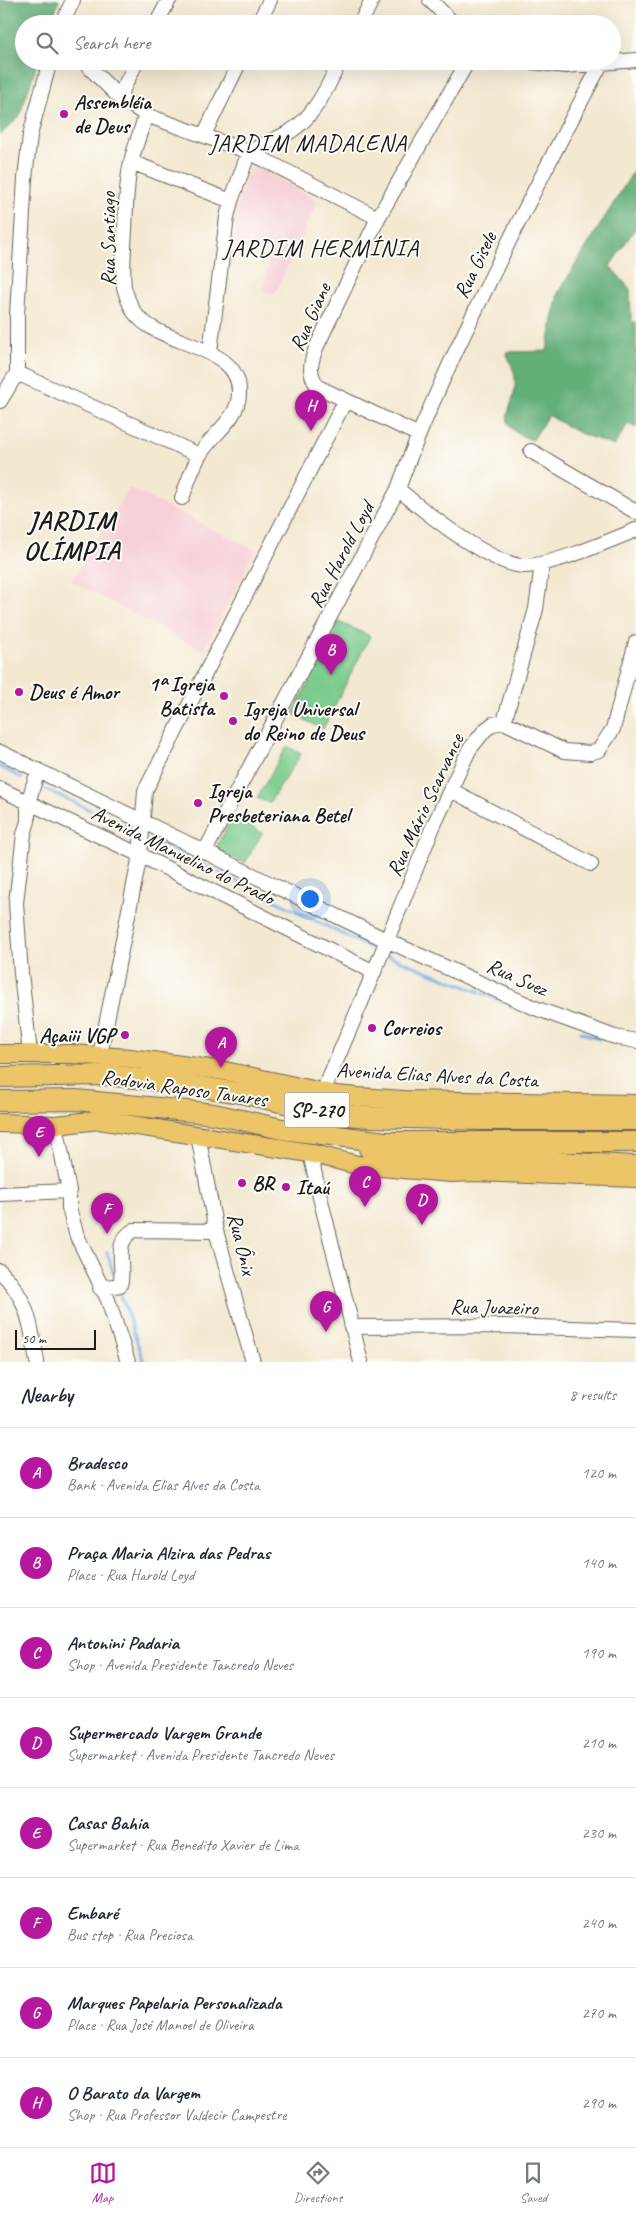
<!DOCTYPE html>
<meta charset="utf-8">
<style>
:root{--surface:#fff;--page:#f2f2f3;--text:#1f2937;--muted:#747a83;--line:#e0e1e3;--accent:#b5179e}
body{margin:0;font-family:Caveat,sans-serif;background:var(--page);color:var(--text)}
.scale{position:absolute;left:15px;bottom:12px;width:81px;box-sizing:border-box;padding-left:5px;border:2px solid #1c1c1c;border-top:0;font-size:14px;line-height:18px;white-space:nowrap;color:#1c1c1c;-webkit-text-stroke:4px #fdfcf7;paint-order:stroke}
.you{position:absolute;left:309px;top:898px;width:18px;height:18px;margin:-12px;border:4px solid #fff;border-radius:50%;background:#1a73e8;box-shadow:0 0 0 8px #1a73e833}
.badge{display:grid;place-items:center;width:32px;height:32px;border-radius:50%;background:var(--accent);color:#fff;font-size:16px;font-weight:700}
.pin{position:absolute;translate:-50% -41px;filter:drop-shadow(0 1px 2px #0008)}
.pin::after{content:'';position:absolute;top:26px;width:18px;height:15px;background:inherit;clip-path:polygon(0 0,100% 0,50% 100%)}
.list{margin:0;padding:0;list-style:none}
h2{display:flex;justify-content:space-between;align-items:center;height:65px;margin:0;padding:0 20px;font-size:21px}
h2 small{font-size:16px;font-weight:400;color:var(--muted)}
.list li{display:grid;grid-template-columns:32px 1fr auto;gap:15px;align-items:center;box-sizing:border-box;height:90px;padding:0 20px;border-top:1px solid var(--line)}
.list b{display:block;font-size:19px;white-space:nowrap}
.list p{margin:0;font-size:16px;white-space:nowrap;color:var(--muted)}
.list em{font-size:16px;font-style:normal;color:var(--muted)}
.icon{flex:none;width:28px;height:28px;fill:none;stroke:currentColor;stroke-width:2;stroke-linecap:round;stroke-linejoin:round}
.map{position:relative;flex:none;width:636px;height:1362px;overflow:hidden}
.search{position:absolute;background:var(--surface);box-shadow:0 5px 20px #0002;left:15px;right:15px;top:15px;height:55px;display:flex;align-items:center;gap:12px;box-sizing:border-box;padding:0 18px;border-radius:28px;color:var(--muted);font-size:19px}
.sheet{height:785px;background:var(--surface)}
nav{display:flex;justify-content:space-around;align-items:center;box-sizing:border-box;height:70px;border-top:1px solid var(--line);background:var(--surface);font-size:14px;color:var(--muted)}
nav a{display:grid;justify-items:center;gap:2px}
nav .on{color:var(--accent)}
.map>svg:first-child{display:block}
.built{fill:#f6cfd7}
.green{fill:#7acb8d;stroke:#4b7454}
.forest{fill:#63af78;stroke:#40664a}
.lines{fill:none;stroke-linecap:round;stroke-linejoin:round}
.stream{stroke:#73afe4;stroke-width:3}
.minor-casing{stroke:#67635b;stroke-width:16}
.major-casing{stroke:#67635b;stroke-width:20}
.highway-casing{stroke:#67635b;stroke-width:22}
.minor{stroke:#fff;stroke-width:14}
.major{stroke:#edc569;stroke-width:18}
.highway{stroke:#edc569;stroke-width:20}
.poi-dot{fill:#b5179e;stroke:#fdfcf7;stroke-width:2}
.labels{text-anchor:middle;stroke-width:4;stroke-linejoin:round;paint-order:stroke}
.shield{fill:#fdfcf7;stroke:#605f5e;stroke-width:1}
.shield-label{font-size:20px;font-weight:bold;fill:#1c1c1c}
.poi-label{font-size:21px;font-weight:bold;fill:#1c1c1c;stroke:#fdfcf7;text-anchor:start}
.street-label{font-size:21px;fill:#1c1c1c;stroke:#fdfcf7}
.quarter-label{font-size:24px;letter-spacing:1px;fill:#1c1c1c;stroke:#fdfcf7}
.district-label{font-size:26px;font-weight:bold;letter-spacing:1px;fill:#1c1c1c;stroke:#fdfcf7}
</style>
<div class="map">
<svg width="636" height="1362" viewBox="0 0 636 1362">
<rect width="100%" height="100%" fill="#fdfcf7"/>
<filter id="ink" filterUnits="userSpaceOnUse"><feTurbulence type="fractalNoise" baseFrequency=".02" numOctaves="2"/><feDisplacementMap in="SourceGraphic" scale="10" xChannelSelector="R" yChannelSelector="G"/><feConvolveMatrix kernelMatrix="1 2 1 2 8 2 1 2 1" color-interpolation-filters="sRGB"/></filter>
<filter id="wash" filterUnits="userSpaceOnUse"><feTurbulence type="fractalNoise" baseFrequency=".0096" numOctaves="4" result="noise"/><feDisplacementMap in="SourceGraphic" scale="20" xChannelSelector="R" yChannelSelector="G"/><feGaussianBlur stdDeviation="1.12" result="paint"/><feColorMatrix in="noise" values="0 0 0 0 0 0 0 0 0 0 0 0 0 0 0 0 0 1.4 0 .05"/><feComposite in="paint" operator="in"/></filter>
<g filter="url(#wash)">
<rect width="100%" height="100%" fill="#f3e8d0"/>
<path class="built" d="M 258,167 L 318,201 L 274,295 L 263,292 L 270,252 L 230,248 L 235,211 L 246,177 L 253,168 Z
M 129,488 L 256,550 L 204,651 L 71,581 Z"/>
<path class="green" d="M 339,622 L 370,636 L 323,729 L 293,714 Z
M 287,746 L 301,754 L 269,803 L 257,798 Z
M 233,816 L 262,833 L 245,863 L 215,849 Z"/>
<path class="forest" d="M 0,0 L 59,0 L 51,24 L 24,24 L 24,61 L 38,61 L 19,117 L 0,135 Z
M 636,167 L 636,227 L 610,266 L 630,289 L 631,320 L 636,324 L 636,428 L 628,424 L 614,446 L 577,432 L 548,415 L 533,440 C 487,425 518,408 515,378 C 514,369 509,360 506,352 L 547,351 L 558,293 Z"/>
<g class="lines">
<path class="stream" d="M 0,767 L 22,778
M 45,789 L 131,829
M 152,839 L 378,952
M 386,955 L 515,1006
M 581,1032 L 599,1039
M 107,1252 L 113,1272
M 121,1295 L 144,1362"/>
</g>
</g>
<g filter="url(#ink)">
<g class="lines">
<defs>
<path id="minor" d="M 430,0 L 454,24
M 62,24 L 73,0
M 156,24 L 169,0
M 258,24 L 270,0
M 360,24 L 372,0
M 83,61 L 119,97 L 146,115 L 249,152 L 378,218
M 523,61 L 566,66 L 636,60
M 119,97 L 137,61
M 146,115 C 141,130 135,146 131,162 C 126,184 126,208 125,230 C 124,249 122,268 124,287 C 126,295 130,305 134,312 C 158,347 241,343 239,393 C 239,420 211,434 199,456 C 192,469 187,484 182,498
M 204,135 L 240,61
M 249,152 C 262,145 277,139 291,131 C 315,116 328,86 340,61
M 131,162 L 231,201
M 210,352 L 227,217 L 231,201 L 249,152
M 17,373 L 199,455
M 0,401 L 17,373 L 17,315 L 25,178 L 30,135 L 50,61
M 417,434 L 318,387 C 308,373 310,364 316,348 L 378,218 L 468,61
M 531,451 L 636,512
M 398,489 C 424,511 490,565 524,566 C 551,566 609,541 636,530
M 504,722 L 536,609 L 542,564
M 0,752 L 386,940 L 535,1008 L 615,1037 L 636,1041
M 0,789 L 140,855 L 374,972
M 451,790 L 591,864
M 205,851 L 398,489 C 421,424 450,362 480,301 C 518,221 559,142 601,64
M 30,1054 L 21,973 L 16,903 L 24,834 L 28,821 L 28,803 L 38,770
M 100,1055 L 140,855 L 145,791 L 345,401
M 323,1092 L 374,972 L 432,829 L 469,750 L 485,730 L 493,724 L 504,722 L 564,751 L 590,753 L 599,750 L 613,729 L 636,642
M 56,1125 L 69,1191 L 69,1208 L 77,1236 L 108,1300 L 128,1362
M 198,1135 L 216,1231 L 253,1362
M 310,1153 L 319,1193 L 361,1362
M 0,1194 L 69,1191
M 0,1271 C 28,1298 31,1325 37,1362
M 100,1288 L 120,1285 C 126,1265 111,1244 134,1230 L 216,1231
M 351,1327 L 502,1326 L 636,1330"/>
<path id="major" d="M 0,1054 L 70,1054 L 130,1058 L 225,1071 L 336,1095 L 358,1097 L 404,1100 L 636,1104
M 0,1123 L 56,1125 L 99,1120 L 310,1153 L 357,1165 L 451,1173 L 473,1172 L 636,1178
M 368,1149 L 421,1154 L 636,1165"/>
<path id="highway" d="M 0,1077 L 107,1075 L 172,1082 L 245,1094 L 334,1114 L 370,1117 L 483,1120 L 636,1120
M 0,1101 L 76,1100 L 158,1108 L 214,1114 L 282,1129 L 385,1142 L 636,1142"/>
</defs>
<use href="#minor" class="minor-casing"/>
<use href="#major" class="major-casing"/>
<use href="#highway" class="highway-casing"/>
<use href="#minor" class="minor"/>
<use href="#major" class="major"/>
<use href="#highway" class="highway"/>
</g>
</g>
<g class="poi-dot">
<circle cx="64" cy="114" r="5"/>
<circle cx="19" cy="692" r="5"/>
<circle cx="224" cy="696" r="5"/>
<circle cx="233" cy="721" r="5"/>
<circle cx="198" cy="803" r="5"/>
<circle cx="372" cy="1028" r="5"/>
<circle cx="125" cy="1035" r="5"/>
<circle cx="242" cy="1183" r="5"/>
<circle cx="286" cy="1187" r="5"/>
</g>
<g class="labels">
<rect class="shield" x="284.5" y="1092.5" width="65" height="35" rx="4"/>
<g class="shield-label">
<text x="317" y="1117">SP-270</text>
</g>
<g class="poi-label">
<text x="74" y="109">Assembléia<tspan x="74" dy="24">de Deus</tspan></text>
<text x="214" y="691" text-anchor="end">1ª Igreja<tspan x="214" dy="24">Batista</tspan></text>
<text x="29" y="699">Deus é Amor</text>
<text x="243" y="716">Igreja Universal<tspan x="243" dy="24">do Reino de Deus</tspan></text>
<text x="208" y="798">Igreja<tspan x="208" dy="24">Presbeteriana Betel</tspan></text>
<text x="382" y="1035">Correios</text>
<text x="115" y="1042" text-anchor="end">Açaiii VGP</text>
<text x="252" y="1190">BR</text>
<text x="296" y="1194">Itaú</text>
</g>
<g class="street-label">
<text transform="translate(108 239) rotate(-90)" y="7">Rua Santiago</text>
<text transform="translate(475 265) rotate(-64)" y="7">Rua Gisele</text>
<text transform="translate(310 317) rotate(-66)" y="7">Rua Giane</text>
<text transform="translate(341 555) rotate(-62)" y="7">Rua Harold Loyd</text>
<text transform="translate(425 805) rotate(-65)" y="7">Rua Mário Scarvance</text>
<text transform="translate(183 855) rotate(26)" y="7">Avenida Manuelino do Prado</text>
<text transform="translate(517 977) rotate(24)" y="7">Rua Suez</text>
<text transform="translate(437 1075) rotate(3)" y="7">Avenida Elias Alves da Costa</text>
<text transform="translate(184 1088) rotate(8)" y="7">Rodovia Raposo Tavares</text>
<text transform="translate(242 1244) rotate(76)" y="7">Rua Ônix</text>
<text transform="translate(494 1307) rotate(1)" y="7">Rua Juazeiro</text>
</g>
<g class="quarter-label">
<text x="308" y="151">JARDIM MADALENA</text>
<text x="321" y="256">JARDIM HERMÍNIA</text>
</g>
<g class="district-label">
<text x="72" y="529">JARDIM<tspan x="72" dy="30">OLÍMPIA</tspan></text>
</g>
</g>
</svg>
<div class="scale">50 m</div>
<div class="you"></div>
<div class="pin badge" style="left:221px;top:1068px">A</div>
<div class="pin badge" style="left:331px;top:675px">B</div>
<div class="pin badge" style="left:365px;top:1207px">C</div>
<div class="pin badge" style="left:422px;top:1225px">D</div>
<div class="pin badge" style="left:39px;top:1157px">E</div>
<div class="pin badge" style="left:107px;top:1234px">F</div>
<div class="pin badge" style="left:326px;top:1332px">G</div>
<div class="pin badge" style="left:311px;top:431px">H</div>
<div class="search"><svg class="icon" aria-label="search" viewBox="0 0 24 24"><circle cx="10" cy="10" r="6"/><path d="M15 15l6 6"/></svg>Search here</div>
</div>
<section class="sheet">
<h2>Nearby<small>8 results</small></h2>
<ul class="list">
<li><span class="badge">A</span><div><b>Bradesco</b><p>Bank · Avenida Elias Alves da Costa</p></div><em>120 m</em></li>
<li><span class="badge">B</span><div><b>Praça Maria Alzira das Pedras</b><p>Place · Rua Harold Loyd</p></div><em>140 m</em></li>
<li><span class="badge">C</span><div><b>Antonini Padaria</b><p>Shop · Avenida Presidente Tancredo Neves</p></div><em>190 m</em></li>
<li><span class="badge">D</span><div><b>Supermercado Vargem Grande</b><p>Supermarket · Avenida Presidente Tancredo Neves</p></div><em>210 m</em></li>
<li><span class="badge">E</span><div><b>Casas Bahia</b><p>Supermarket · Rua Benedito Xavier de Lima</p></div><em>230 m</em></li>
<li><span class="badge">F</span><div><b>Embaré</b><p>Bus stop · Rua Preciosa</p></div><em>240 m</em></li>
<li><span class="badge">G</span><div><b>Marques Papelaria Personalizada</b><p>Place · Rua José Manoel de Oliveira</p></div><em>270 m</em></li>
<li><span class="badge">H</span><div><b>O Barato da Vargem</b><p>Shop · Rua Professor Valdecir Campestre</p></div><em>290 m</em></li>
</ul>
</section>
<nav>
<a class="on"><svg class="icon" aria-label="map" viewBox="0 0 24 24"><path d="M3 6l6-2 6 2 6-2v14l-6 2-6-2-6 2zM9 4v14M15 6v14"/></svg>Map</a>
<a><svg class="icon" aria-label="directions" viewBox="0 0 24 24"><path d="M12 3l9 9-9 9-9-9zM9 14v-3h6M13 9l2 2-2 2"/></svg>Directions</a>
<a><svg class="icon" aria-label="saved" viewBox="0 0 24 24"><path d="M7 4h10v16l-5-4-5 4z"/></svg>Saved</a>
</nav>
